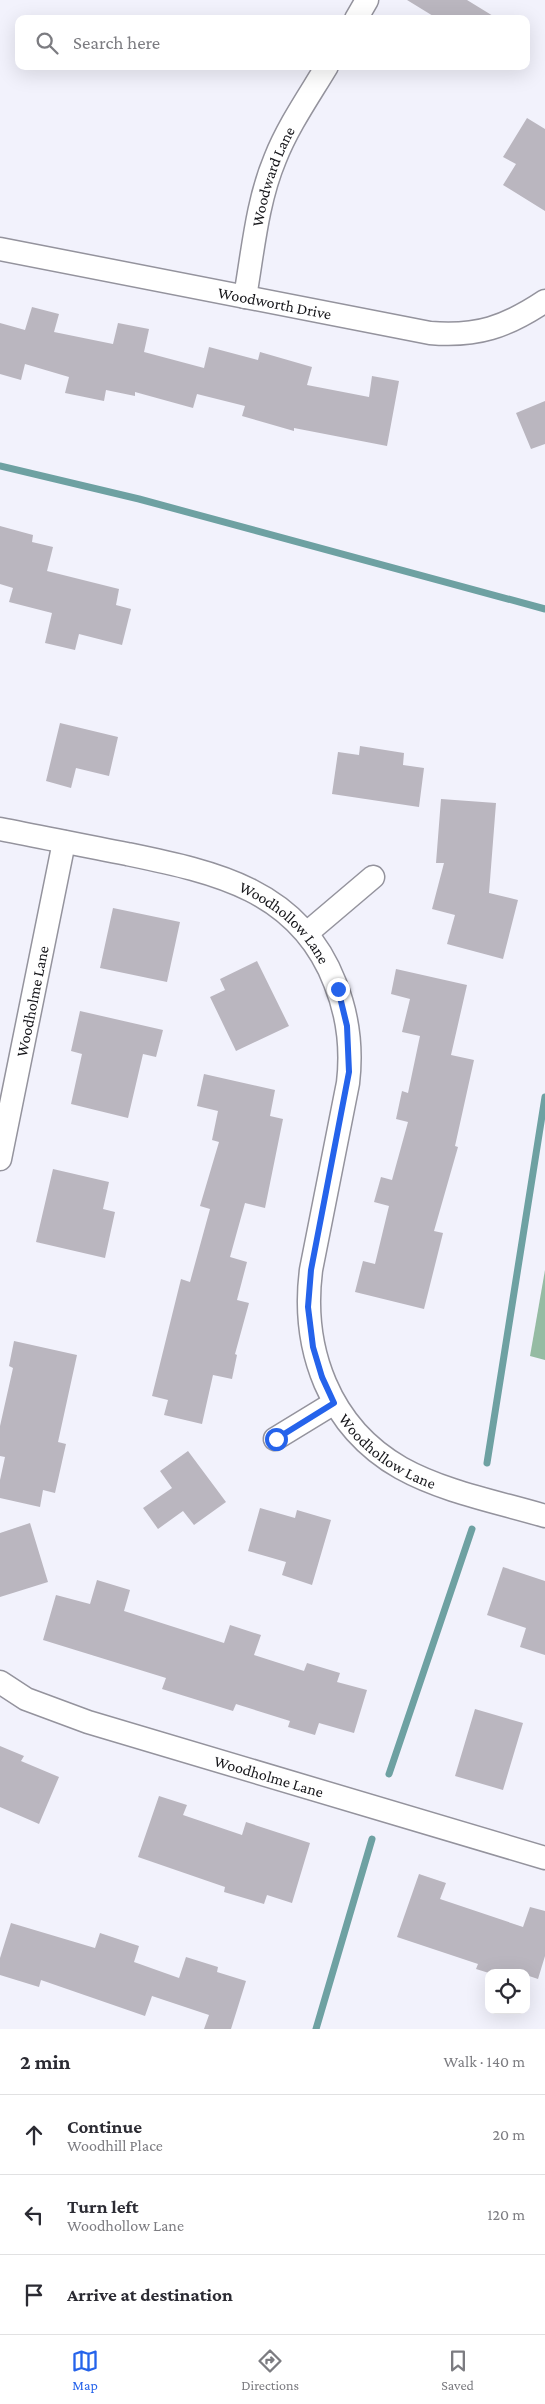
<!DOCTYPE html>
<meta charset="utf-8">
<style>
:root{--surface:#fff;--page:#f7f7f7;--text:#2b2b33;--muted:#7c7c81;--line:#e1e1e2;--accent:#2563eb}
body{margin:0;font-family:"Crimson Pro",serif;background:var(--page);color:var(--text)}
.controls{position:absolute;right:15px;bottom:15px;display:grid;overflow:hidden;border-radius:10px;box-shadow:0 5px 20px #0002}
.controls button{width:45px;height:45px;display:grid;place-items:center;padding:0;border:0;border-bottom:1px solid var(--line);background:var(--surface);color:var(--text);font:25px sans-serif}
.stop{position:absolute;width:15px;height:15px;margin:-11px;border:4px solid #2563eb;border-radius:50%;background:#fff}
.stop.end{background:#2563eb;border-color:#fff;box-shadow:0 1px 5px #0008}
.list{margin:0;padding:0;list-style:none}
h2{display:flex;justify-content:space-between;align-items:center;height:65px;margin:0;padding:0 20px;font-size:21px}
h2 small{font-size:16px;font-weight:400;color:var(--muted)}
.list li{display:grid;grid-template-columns:32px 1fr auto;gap:15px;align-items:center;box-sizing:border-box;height:80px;padding:0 20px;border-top:1px solid var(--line)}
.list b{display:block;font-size:19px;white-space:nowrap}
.list p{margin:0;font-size:16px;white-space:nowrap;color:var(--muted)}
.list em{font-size:16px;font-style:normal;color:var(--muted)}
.icon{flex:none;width:28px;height:28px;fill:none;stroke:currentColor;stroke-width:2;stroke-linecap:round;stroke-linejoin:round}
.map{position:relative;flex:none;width:545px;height:2029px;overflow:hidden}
.search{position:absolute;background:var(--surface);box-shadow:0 5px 20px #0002;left:15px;right:15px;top:15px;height:55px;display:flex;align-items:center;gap:12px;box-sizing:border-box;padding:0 18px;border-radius:10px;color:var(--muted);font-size:19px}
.sheet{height:305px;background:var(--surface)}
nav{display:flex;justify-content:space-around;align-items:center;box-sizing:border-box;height:70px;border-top:1px solid var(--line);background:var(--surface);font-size:14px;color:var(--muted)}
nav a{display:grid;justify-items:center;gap:2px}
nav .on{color:var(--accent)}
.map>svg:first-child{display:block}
.forest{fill:#95bba3}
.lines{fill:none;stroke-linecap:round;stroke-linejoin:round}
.stream{stroke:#6ea1a2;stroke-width:7}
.building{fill:#bab6bf}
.minor-casing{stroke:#94939d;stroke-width:25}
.minor{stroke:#fff;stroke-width:22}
.route{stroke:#2563eb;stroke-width:6}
.labels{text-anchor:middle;stroke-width:4;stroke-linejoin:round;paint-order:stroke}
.street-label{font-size:16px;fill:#16161a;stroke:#fff}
</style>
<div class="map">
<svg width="545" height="2029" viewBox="0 0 545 2029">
<rect width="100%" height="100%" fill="#f2f2fc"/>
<path class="forest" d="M 545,1270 L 545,1360 L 530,1356 Z"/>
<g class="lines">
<path class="stream" d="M 0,466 L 139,499 L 545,609
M 487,1463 L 545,1097
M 389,1774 L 472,1529
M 316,2029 L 372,1839"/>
</g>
<path class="building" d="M 407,0 L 467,0 L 498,19 L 438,19 Z
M 527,118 L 545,129 L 545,211 L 503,185 L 516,164 L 503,157 Z
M 32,307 L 59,314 L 54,332 L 113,344 L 118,323 L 149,329 L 144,352 L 204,368 L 209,347 L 258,360 L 260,352 L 312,367 L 307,385 L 369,397 L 372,376 L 399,381 L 387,446 L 294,428 L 294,431 L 242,416 L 245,406 L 197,394 L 193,408 L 135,392 L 135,396 L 106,390 L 104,401 L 65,393 L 69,377 L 25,364 L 21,380 L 0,374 L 0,323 L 25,330 Z
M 545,401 L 545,444 L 531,449 L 516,413 Z
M 0,526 L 33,535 L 32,542 L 53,547 L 47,571 L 119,589 L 116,605 L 131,609 L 122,645 L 79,634 L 75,650 L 45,643 L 52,613 L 9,602 L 13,588 L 0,584 Z
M 60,723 L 118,737 L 109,776 L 76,768 L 71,788 L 46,781 Z
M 360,746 L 404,753 L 403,765 L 424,768 L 419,807 L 332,794 L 338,752 L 359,755 Z
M 441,799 L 496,803 L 489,893 L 518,900 L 503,959 L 447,944 L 455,915 L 432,909 L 444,863 L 436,863 Z
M 113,908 L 180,922 L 167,982 L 100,968 Z
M 257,961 L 289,1026 L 236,1051 L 210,997 L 225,990 L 220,979 Z
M 396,969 L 467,985 L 451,1055 L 474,1060 L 455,1146 L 458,1147 L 434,1231 L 443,1233 L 424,1309 L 355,1292 L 363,1261 L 375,1264 L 389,1206 L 374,1202 L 381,1177 L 392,1180 L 408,1122 L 396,1119 L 402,1091 L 408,1093 L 420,1036 L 402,1032 L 410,999 L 391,994 Z
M 80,1011 L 163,1030 L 156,1057 L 143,1054 L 128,1118 L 71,1104 L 82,1054 L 71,1051 Z
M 204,1074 L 275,1090 L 270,1116 L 283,1119 L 265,1208 L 245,1203 L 230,1257 L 247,1262 L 237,1300 L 249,1303 L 235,1354 L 237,1355 L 232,1379 L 213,1375 L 202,1424 L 164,1415 L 168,1400 L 152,1396 L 181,1279 L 190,1282 L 210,1209 L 200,1206 L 219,1142 L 212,1140 L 218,1111 L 197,1106 Z
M 53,1169 L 109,1182 L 103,1209 L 115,1212 L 105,1258 L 36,1242 Z
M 14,1341 L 77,1355 L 58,1442 L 66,1444 L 55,1493 L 43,1490 L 40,1507 L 0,1498 L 0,1480 L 5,1457 L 0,1456 L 0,1426 L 13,1368 L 9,1366 Z
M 188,1451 L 226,1502 L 194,1525 L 183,1511 L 158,1529 L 143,1508 L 172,1488 L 160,1471 Z
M 260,1508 L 295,1518 L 297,1510 L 331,1520 L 312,1585 L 282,1575 L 286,1562 L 248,1551 Z
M 30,1523 L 48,1582 L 0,1597 L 0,1533 Z
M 503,1567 L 545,1581 L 545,1655 L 520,1647 L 526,1628 L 487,1615 Z
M 97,1580 L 130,1590 L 124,1611 L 224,1643 L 230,1625 L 261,1635 L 254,1655 L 304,1671 L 307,1663 L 340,1673 L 337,1682 L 367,1690 L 354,1733 L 319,1723 L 315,1735 L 288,1727 L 290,1721 L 236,1704 L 233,1711 L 162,1689 L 166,1678 L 43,1640 L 56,1595 L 90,1604 Z
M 475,1709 L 523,1723 L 503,1790 L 455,1776 Z
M 0,1746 L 24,1756 L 21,1761 L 59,1777 L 39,1824 L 0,1807 Z
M 159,1796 L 187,1805 L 183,1815 L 242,1835 L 246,1822 L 310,1843 L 292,1903 L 267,1895 L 264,1904 L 224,1892 L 225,1887 L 138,1857 Z
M 419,1874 L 446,1883 L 440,1899 L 523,1927 L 530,1907 L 545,1911 L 545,1956 L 538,1979 L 526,1975 L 526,1973 L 489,1973 L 476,1969 L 478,1964 L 397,1937 Z
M 11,1923 L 95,1948 L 100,1933 L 139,1946 L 134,1962 L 179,1978 L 186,1957 L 218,1967 L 217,1972 L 246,1981 L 231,2029 L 204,2029 L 209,2015 L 152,1996 L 145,2016 L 41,1980 L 39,1987 L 0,1975 L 0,1958 Z"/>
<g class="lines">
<defs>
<g id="minor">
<path d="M 356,19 L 367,0"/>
<path id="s1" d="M 0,249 L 430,333 C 477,337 506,327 545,301"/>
<path id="s2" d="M 245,297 C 253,251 257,202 275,159 C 288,126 309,96 327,66"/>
<path id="s3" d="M 0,829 C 42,837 84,846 127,854 C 214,872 299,889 335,983 C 348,1015 352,1049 348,1083 L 311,1270 C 301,1349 329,1427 401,1468 C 444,1492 498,1502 545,1516"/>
<path d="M 307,933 L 373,877"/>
<path id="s4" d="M 0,1159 L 64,842"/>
<path d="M 275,1439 L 334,1403"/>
<path id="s5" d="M 0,1682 L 26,1699 L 88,1722 L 545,1858"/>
</g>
</defs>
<use href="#minor" class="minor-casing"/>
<use href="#minor" class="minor"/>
</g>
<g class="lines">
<path class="route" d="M 276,1439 L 334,1403 L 322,1377 L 313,1347 L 308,1307 L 311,1270 L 349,1072 L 347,1026 L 338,989"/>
</g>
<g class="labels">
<g class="street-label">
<text dy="6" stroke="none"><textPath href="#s2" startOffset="124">Woodward Lane</textPath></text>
<text dy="6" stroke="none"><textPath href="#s1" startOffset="280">Woodworth Drive</textPath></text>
<text dy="6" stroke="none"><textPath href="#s3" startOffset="306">Woodhollow Lane</textPath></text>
<text dy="6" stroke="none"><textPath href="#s4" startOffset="161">Woodholme Lane</textPath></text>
<text dy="6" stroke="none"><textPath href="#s3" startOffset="890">Woodhollow Lane</textPath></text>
<text dy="6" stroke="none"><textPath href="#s5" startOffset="286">Woodholme Lane</textPath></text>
</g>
</g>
</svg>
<div class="controls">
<button><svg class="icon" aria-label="locate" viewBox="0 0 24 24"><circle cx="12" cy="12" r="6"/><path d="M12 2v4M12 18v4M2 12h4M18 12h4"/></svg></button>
</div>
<div class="stop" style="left:276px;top:1439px"></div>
<div class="stop end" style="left:338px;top:989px"></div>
<div class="search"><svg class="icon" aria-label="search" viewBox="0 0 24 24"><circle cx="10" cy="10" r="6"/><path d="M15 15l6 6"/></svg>Search here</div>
</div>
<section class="sheet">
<h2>2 min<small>Walk · 140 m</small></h2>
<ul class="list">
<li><svg class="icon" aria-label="ahead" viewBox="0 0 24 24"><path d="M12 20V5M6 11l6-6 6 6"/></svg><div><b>Continue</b><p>Woodhill Place</p></div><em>20 m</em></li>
<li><svg class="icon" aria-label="left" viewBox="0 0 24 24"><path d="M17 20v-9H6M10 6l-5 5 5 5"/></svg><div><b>Turn left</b><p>Woodhollow Lane</p></div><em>120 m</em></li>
<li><svg class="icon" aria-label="arrive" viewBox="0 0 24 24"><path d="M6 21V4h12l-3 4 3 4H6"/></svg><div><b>Arrive at destination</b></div></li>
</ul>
</section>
<nav>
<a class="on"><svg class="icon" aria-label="map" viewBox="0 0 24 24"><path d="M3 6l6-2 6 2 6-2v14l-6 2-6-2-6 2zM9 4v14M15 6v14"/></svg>Map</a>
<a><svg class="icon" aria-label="directions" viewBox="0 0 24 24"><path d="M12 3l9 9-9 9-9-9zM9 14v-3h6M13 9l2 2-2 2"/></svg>Directions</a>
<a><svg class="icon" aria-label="saved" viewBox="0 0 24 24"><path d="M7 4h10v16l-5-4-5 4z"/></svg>Saved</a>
</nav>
